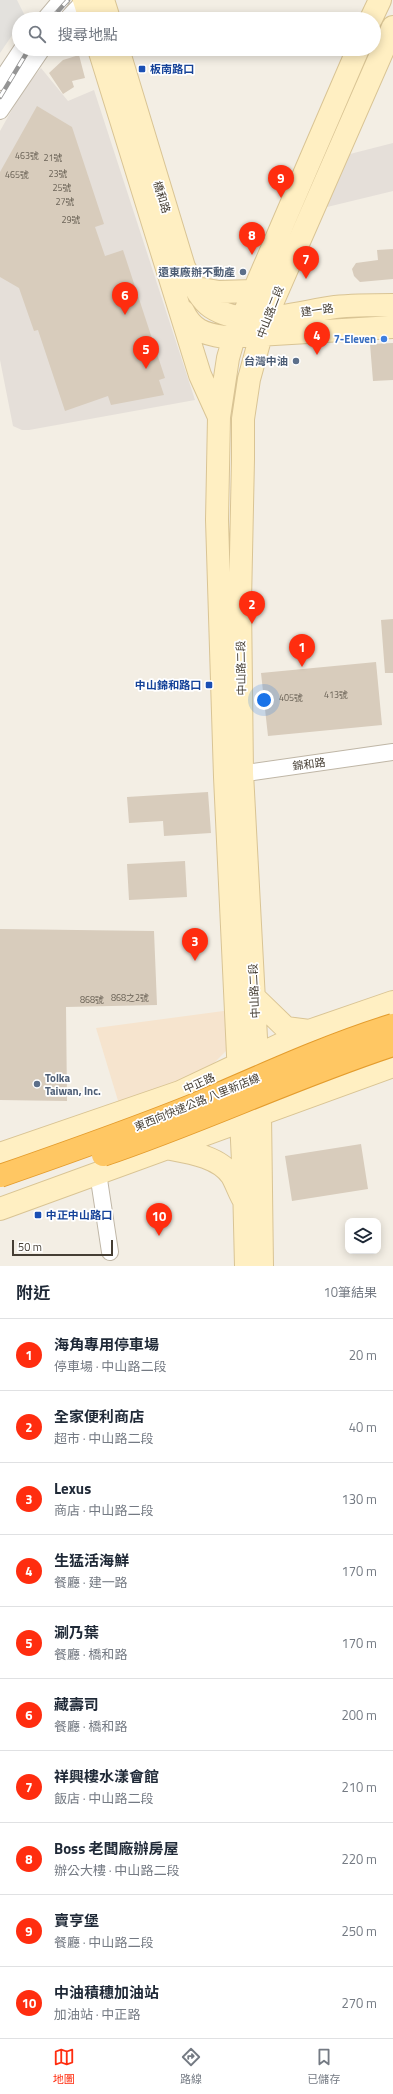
<!DOCTYPE html>
<html lang="zh-TW">
<meta charset="utf-8">
<style>
:root{--surface:#fff;--page:#f2f2f3;--text:#1f2937;--muted:#747a83;--line:#e0e1e3;--accent:#ff2d0f}
body{margin:0;font-family:"Titillium Web","Noto Sans TC",sans-serif;background:var(--page);color:var(--text)}
.controls{position:absolute;right:12px;bottom:12px;display:grid;overflow:hidden;border-radius:8px;box-shadow:0 2px 10px #0003}
.controls button{width:36px;height:36px;display:grid;place-items:center;padding:0;border:0;border-bottom:1px solid var(--line);background:var(--surface);color:var(--text);font:20px sans-serif}
.scale{position:absolute;left:12px;bottom:10px;width:101px;box-sizing:border-box;padding-left:4px;border:2px solid #453e34;border-top:0;font-size:11px;line-height:14px;white-space:nowrap;color:#453e34;-webkit-text-stroke:3px #fff;paint-order:stroke}
.you{position:absolute;left:264px;top:700px;width:14px;height:14px;margin:-10px;border:3px solid #fff;border-radius:50%;background:#1a73e8;box-shadow:0 0 0 6px #1a73e833}
.badge{display:grid;place-items:center;width:26px;height:26px;border-radius:50%;background:var(--accent);color:#fff;font-size:13px;font-weight:700}
.pin{position:absolute;translate:-50% -33px;filter:drop-shadow(0 1px 2px #0008)}
.pin::after{content:'';position:absolute;top:21px;width:14px;height:12px;background:inherit;clip-path:polygon(0 0,100% 0,50% 100%)}
.list{margin:0;padding:0;list-style:none}
h2{display:flex;justify-content:space-between;align-items:center;height:52px;margin:0;padding:0 16px;font-size:17px}
h2 small{font-size:13px;font-weight:400;color:var(--muted)}
.list li{display:grid;grid-template-columns:26px 1fr auto;gap:12px;align-items:center;box-sizing:border-box;height:72px;padding:0 16px;border-top:1px solid var(--line)}
.list b{display:block;font-size:15px;white-space:nowrap}
.list p{margin:0;font-size:13px;white-space:nowrap;color:var(--muted)}
.list em{font-size:13px;font-style:normal;color:var(--muted)}
.icon{flex:none;width:22px;height:22px;fill:none;stroke:currentColor;stroke-width:2;stroke-linecap:round;stroke-linejoin:round}
.map{position:relative;flex:none;width:393px;height:1266px;overflow:hidden}
.search{position:absolute;background:var(--surface);box-shadow:0 2px 10px #0003;left:12px;right:12px;top:12px;height:44px;display:flex;align-items:center;gap:10px;box-sizing:border-box;padding:0 14px;border-radius:22px;color:var(--muted);font-size:15px}
.sheet{height:772px;background:var(--surface)}
nav{display:flex;justify-content:space-around;align-items:center;box-sizing:border-box;height:56px;border-top:1px solid var(--line);background:var(--surface);font-size:11px;color:var(--muted)}
nav a{display:grid;justify-items:center;gap:2px}
nav .on{color:var(--accent)}
.map>svg:first-child{display:block}
.commercial{fill:#f6e4ce}
.industrial{fill:#e5dfd9}
.parking{fill:#e3e1dd}
.building{fill:#d8ccbc}
.lines{fill:none;stroke-linecap:round;stroke-linejoin:round}
.street-casing{stroke:#bfb6a6;stroke-width:18}
.secondary-casing{stroke:#d9c494;stroke-width:24}
.street{stroke:#fff;stroke-width:16}
.secondary{stroke:#ffefc2;stroke-width:22}
.rail-casing{stroke:#959595;stroke-width:4.5}
.rail{stroke:#fff;stroke-width:3;stroke-dasharray:9;stroke-linecap:butt}
.highway-bridge-casing{stroke:#e49c2d;stroke-width:24;stroke-linecap:butt}
.highway-bridge{stroke:#ffc763;stroke-width:22}
.transit-dot{fill:#1a4fb4;stroke:#fff;stroke-width:1.5}
.service-dot{fill:#5c6f8a;stroke:#fff;stroke-width:1.5}
.shop-dot{fill:#3f7fe0;stroke:#fff;stroke-width:1.5}
.labels{text-anchor:middle;stroke-width:3.5;stroke-linejoin:round;paint-order:stroke}
.number-label{font-size:9px;fill:#6a6256}
.transit-label{font-size:11px;font-weight:bold;fill:#164399;stroke:#fff;text-anchor:start}
.street-label{font-size:11px;fill:#453e34;stroke:#fff}
.service-label{font-size:11px;font-weight:bold;fill:#4e5e75;stroke:#fff;text-anchor:end}
.shop-label{font-size:11px;font-weight:bold;fill:#366cbe;stroke:#fff;text-anchor:end}
</style>
<div class="map">
<svg width="393" height="1266" viewBox="0 0 393 1266">
<rect width="100%" height="100%" fill="#f3eee4"/>
<path class="commercial" d="M 231,1010 L 229,1048 L 199,1078 L 119,1104 L 96,1028 Z"/>
<path class="industrial" d="M 41,68 L 68,101 L 94,90 L 195,400 L 29,430 L 22,430 L 13,426 L 0,360 L 0,131 L 23,90 Z
M 393,143 L 393,191 L 323,208 L 346,155 Z"/>
<path class="parking" d="M 0,0 L 17,0 L 25,16 L 23,19 L 19,19 L 19,25 L 0,53 Z"/>
<path class="building" d="M 79,55 L 85,78 L 72,81 L 74,87 L 63,94 L 49,73 L 63,60 Z
M 37,106 L 72,127 L 104,224 L 95,227 L 105,256 L 123,250 L 165,378 L 159,380 L 164,395 L 111,405 L 108,396 L 65,411 L 38,330 L 34,331 L 19,288 L 0,277 L 0,172 Z
M 393,249 L 393,279 L 360,282 L 354,276 L 352,269 L 356,263 L 378,260 L 377,250 Z
M 393,343 L 393,380 L 373,381 L 370,344 Z
M 393,619 L 393,673 L 385,673 L 381,620 Z
M 376,662 L 382,725 L 268,736 L 261,673 Z
M 208,792 L 211,833 L 164,836 L 163,821 L 129,823 L 127,797 Z
M 185,861 L 187,897 L 129,900 L 127,864 Z
M 0,929 L 154,931 L 157,1005 L 66,1007 L 67,1101 L 0,1100 Z
M 361,1144 L 368,1189 L 292,1201 L 285,1156 Z"/>
<g class="lines">
<defs>
<path id="street" d="M 45,19 L 61,0
M 67,19 L 85,0
M 0,82 L 22,49
M 0,111 L 42,49
M 232,775 L 393,752
M 98,1173 L 110,1252"/>
<path id="secondary" d="M 84,0 L 90,19
M 103,0 L 109,19
M 371,19 L 380,0
M 99,49 L 200,375 L 219,417
M 118,49 L 184,267 C 191,280 199,299 211,307 C 246,330 297,312 335,307 C 354,305 374,305 393,305
M 196,288 L 219,292 L 253,291
M 183,311 C 192,330 204,334 224,337 L 393,327
M 254,997 L 286,1028 L 309,1031
M 166,1148 C 187,1152 219,1156 232,1176 C 236,1183 239,1192 243,1199
M 0,1154 L 180,1092 L 309,1031 L 393,1002
M 0,1209 L 393,1066
M 246,1266 L 244,1183 L 225,777 L 217,520 L 219,417 L 228,358 L 234,337 L 358,49
M 262,1266 L 260,1114 L 242,773 L 240,602 L 243,459 L 243,419 L 249,379 L 266,317 L 393,27"/>
</defs>
<use href="#street" class="street-casing"/>
<use href="#secondary" class="secondary-casing"/>
<use href="#street" class="street"/>
<use href="#secondary" class="secondary"/>
<defs>
<path id="rail" d="M 51,19 L 68,0
M 0,97 L 29,49"/>
</defs>
<use href="#rail" class="rail-casing"/>
<use href="#rail" class="rail"/>
<defs>
<path id="highway-bridge" d="M 103,1155 C 201,1122 295,1077 393,1045
M 0,1176 C 66,1153 132,1130 196,1104 C 261,1076 325,1046 393,1025"/>
</defs>
<use href="#highway-bridge" class="highway-bridge-casing"/>
<use href="#highway-bridge" class="highway-bridge"/>
</g>
<g class="transit-dot">
<rect x="138" y="65" width="8" height="8" rx="2"/>
<rect x="205" y="681" width="8" height="8" rx="2"/>
<rect x="34" y="1211" width="8" height="8" rx="2"/>
</g>
<g class="service-dot">
<circle cx="243" cy="272" r="4"/>
<circle cx="296" cy="361" r="4"/>
<circle cx="37" cy="1084" r="4"/>
</g>
<circle class="shop-dot" cx="384" cy="339" r="4"/>
<g class="labels">
<g class="number-label">
<text x="27" y="159">463號</text>
<text x="53" y="161">21號</text>
<text x="58" y="177">23號</text>
<text x="17" y="178">465號</text>
<text x="62" y="191">25號</text>
<text x="65" y="205">27號</text>
<text x="71" y="223">29號</text>
<text x="336" y="698">413號</text>
<text x="291" y="701">405號</text>
<text x="130" y="1001">868之2號</text>
<text x="92" y="1003">868號</text>
</g>
<g class="transit-label">
<text x="150" y="73">板南路口</text>
<text x="201" y="689" text-anchor="end">中山錦和路口</text>
<text x="46" y="1219">中正中山路口</text>
</g>
<g class="street-label">
<text transform="translate(162 197) rotate(73)" y="4">橋和路</text>
<text transform="translate(317 310) rotate(-8)" y="4">建一路</text>
<text transform="translate(270 312) rotate(-69)" y="4">中山路二段</text>
<text transform="translate(241 668) rotate(-91)" y="4">中山路二段</text>
<text transform="translate(309 764) rotate(-7)" y="4">錦和路</text>
<text transform="translate(254 991) rotate(-93)" y="4">中山路二段</text>
<text transform="translate(199 1083) rotate(-24)" y="4">中正路</text>
<text transform="translate(197 1102) rotate(-22)" y="4">東西向快速公路 八里新店線</text>
</g>
<g class="service-label">
<text x="235" y="276">遠東廠辦不動產</text>
<text x="288" y="365">台灣中油</text>
<text x="45" y="1082" text-anchor="start">Tolka<tspan x="45" dy="13">Taiwan, Inc.</tspan></text>
</g>
<g class="shop-label">
<text x="376" y="343">7-Eleven</text>
</g>
</g>
</svg>
<div class="controls">
<button><svg class="icon" aria-label="layers" viewBox="0 0 24 24"><path d="M12 4l9 5-9 5-9-5zM3 14l9 5 9-5"/></svg></button>
</div>
<div class="scale">50 m</div>
<div class="you"></div>
<div class="pin badge" style="left:302px;top:667px">1</div>
<div class="pin badge" style="left:252px;top:624px">2</div>
<div class="pin badge" style="left:195px;top:961px">3</div>
<div class="pin badge" style="left:317px;top:355px">4</div>
<div class="pin badge" style="left:146px;top:369px">5</div>
<div class="pin badge" style="left:125px;top:315px">6</div>
<div class="pin badge" style="left:306px;top:279px">7</div>
<div class="pin badge" style="left:252px;top:255px">8</div>
<div class="pin badge" style="left:281px;top:198px">9</div>
<div class="pin badge" style="left:159px;top:1236px">10</div>
<div class="search"><svg class="icon" aria-label="search" viewBox="0 0 24 24"><circle cx="10" cy="10" r="6"/><path d="M15 15l6 6"/></svg>搜尋地點</div>
</div>
<section class="sheet">
<h2>附近<small>10筆結果</small></h2>
<ul class="list">
<li><span class="badge">1</span><div><b>海角專用停車場</b><p>停車場 · 中山路二段</p></div><em>20 m</em></li>
<li><span class="badge">2</span><div><b>全家便利商店</b><p>超市 · 中山路二段</p></div><em>40 m</em></li>
<li><span class="badge">3</span><div><b>Lexus</b><p>商店 · 中山路二段</p></div><em>130 m</em></li>
<li><span class="badge">4</span><div><b>生猛活海鮮</b><p>餐廳 · 建一路</p></div><em>170 m</em></li>
<li><span class="badge">5</span><div><b>涮乃葉</b><p>餐廳 · 橋和路</p></div><em>170 m</em></li>
<li><span class="badge">6</span><div><b>藏壽司</b><p>餐廳 · 橋和路</p></div><em>200 m</em></li>
<li><span class="badge">7</span><div><b>祥興樓水漾會館</b><p>飯店 · 中山路二段</p></div><em>210 m</em></li>
<li><span class="badge">8</span><div><b>Boss 老闆廠辦房屋</b><p>辦公大樓 · 中山路二段</p></div><em>220 m</em></li>
<li><span class="badge">9</span><div><b>賣亨堡</b><p>餐廳 · 中山路二段</p></div><em>250 m</em></li>
<li><span class="badge">10</span><div><b>中油積穗加油站</b><p>加油站 · 中正路</p></div><em>270 m</em></li>
</ul>
</section>
<nav>
<a class="on"><svg class="icon" aria-label="map" viewBox="0 0 24 24"><path d="M3 6l6-2 6 2 6-2v14l-6 2-6-2-6 2zM9 4v14M15 6v14"/></svg>地圖</a>
<a><svg class="icon" aria-label="directions" viewBox="0 0 24 24"><path d="M12 3l9 9-9 9-9-9zM9 14v-3h6M13 9l2 2-2 2"/></svg>路線</a>
<a><svg class="icon" aria-label="saved" viewBox="0 0 24 24"><path d="M7 4h10v16l-5-4-5 4z"/></svg>已儲存</a>
</nav>
